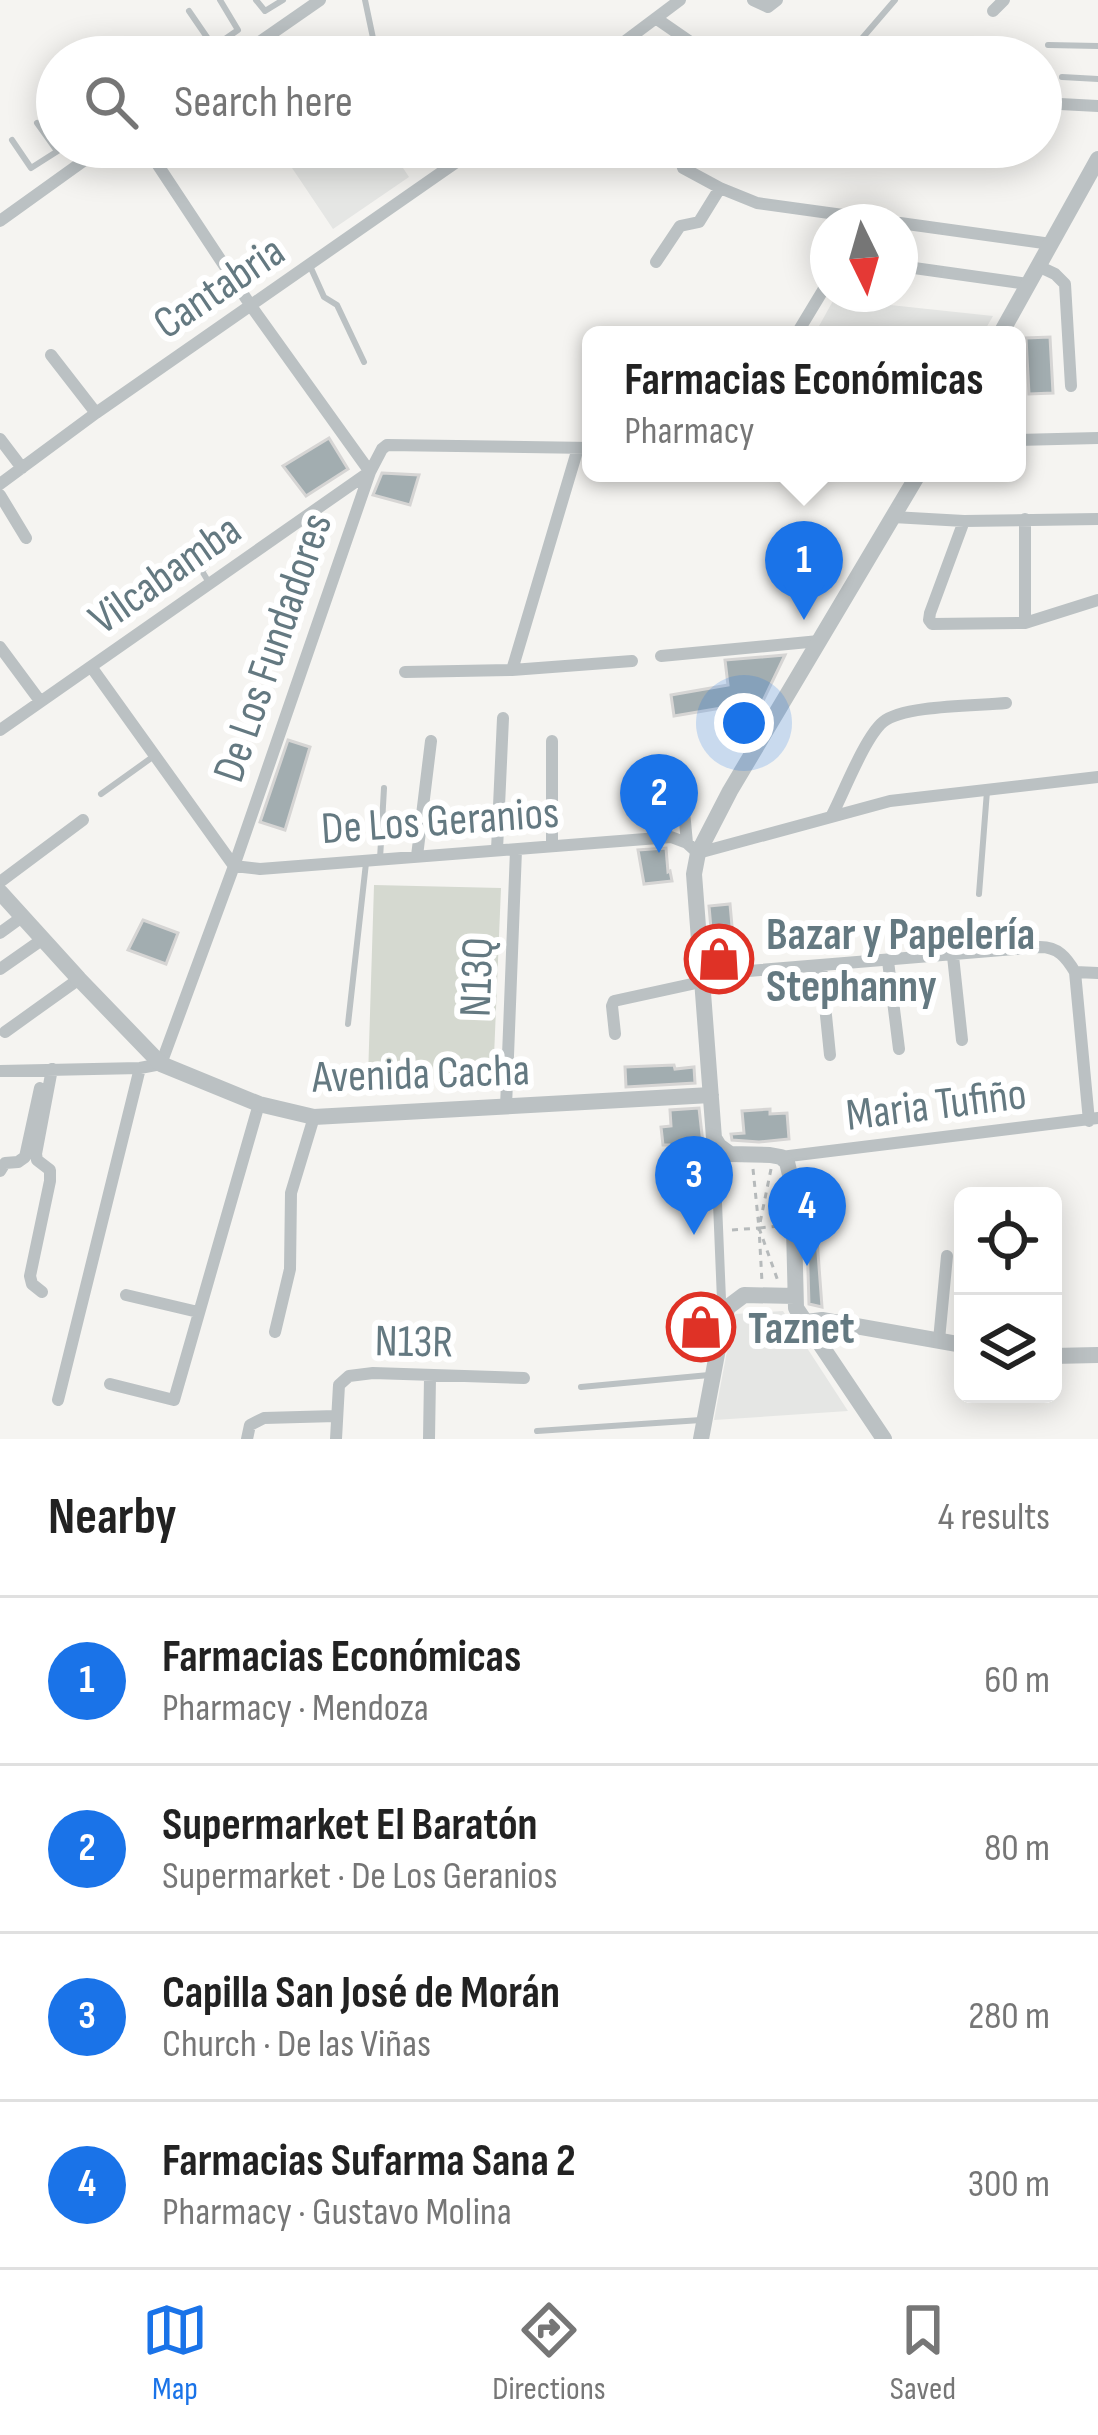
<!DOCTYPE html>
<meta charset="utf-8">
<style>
:root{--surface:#fff;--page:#f6f6f6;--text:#222;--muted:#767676;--line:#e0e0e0;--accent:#1a73e8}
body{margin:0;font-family:"Sofia Sans Condensed",sans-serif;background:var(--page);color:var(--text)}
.controls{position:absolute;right:36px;bottom:36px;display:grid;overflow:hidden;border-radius:18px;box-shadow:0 6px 30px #0003}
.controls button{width:108px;height:108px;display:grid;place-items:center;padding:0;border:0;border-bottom:3px solid var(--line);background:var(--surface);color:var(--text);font:60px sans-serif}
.compass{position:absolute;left:810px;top:204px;width:108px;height:108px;border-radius:50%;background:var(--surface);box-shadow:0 6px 30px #0003;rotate:175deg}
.you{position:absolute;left:744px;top:723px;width:42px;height:42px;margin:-30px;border:9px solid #fff;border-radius:50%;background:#1a73e8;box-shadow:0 0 0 18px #1a73e833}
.badge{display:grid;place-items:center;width:78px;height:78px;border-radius:50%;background:var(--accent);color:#fff;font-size:39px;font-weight:700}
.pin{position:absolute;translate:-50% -99px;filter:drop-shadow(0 3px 6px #0008)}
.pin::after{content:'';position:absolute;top:63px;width:42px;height:36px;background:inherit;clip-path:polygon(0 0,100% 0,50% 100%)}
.popup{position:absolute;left:582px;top:326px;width:444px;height:156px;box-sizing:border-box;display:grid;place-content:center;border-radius:18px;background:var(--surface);filter:drop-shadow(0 3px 9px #0005);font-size:39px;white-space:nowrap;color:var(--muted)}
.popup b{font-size:45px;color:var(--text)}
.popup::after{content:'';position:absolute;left:50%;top:100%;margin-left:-24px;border:24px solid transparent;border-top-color:var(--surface)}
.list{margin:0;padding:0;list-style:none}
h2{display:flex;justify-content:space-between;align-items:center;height:156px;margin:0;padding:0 48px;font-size:51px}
h2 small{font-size:39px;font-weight:400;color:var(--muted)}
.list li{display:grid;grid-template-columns:78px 1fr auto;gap:36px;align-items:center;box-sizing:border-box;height:168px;padding:0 48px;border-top:3px solid var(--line)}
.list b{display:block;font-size:45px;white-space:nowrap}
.list p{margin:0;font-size:39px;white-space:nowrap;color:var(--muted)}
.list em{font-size:39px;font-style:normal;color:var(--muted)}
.icon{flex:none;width:66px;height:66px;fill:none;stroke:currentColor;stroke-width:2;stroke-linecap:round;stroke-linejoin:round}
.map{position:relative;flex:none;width:1098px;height:1439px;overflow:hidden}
.search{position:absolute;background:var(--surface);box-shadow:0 6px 30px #0003;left:36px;right:36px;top:36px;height:132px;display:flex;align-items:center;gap:30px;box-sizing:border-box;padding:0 42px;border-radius:66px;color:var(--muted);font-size:45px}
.sheet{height:828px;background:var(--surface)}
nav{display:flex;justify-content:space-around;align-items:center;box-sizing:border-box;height:168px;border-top:3px solid var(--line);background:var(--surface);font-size:33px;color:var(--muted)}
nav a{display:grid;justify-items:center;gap:6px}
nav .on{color:var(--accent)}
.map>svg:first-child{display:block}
.built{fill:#e5e6e4}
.green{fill:#d5d9d0}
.building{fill:#a2adb0;stroke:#d6d5d4;stroke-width:3}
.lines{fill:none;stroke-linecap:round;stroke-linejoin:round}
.path{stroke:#b6babb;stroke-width:3;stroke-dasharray:6 6;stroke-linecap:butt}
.service{stroke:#bbc1c3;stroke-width:6}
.pedestrian{stroke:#bbc1c3;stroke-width:9}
.minor{stroke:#bbc1c3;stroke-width:12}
.tertiary{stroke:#bbc1c3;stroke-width:16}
.labels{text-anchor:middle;stroke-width:12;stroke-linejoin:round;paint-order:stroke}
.street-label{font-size:45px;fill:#647981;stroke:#fff}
.poi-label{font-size:45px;font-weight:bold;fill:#647981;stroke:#fff;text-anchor:start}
</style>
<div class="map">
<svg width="1098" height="1439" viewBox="0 0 1098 1439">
<rect width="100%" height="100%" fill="#f5f4f1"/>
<path class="built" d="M 298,147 L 389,147 L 409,177 L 333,229 L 284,156 Z
M 834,299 L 993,316 L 982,335 L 814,335 Z
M 783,1311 L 848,1411 L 714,1420 L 734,1314 Z"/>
<path class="green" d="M 374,885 L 501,888 L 493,1081 L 368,1078 Z"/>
<path class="building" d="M 1050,337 L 1053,393 L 1029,394 L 1026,338 Z
M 329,438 L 348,469 L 306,496 L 283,466 Z
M 382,473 L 419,475 L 410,505 L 373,495 Z
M 785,655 L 763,701 L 674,716 L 671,695 L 728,685 L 725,660 Z
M 288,740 L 310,747 L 285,830 L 260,822 Z
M 666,848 L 668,872 L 670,871 L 672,881 L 644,884 L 638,850 Z
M 730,904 L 733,937 L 728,937 L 731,962 L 714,963 L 709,906 Z
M 143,920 L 178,933 L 166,964 L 128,950 Z
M 674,1065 L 675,1069 L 694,1067 L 695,1083 L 626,1087 L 625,1067 Z
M 699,1108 L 706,1170 L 696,1171 L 696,1163 L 685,1164 L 684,1152 L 670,1155 L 669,1145 L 663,1145 L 661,1127 L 671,1126 L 670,1110 Z
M 770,1109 L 770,1114 L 787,1113 L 789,1139 L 759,1142 L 732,1140 L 731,1134 L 744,1133 L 742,1111 Z
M 807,1239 L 817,1239 L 822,1307 L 809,1304 Z
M 709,1305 L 707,1334 L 681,1335 L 677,1313 Z"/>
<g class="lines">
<path class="path" d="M 753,1169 L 759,1228 L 779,1226
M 771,1169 L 759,1228 L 778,1281
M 732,1230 L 759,1228 L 762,1282"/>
<path class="service" d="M 256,0 L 265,11 L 283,0
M 365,0 L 373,38
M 189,11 L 213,46
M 1048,45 L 1098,46
M 199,57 L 238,30 L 220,0
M 846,57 L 895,0
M 1062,77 L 1098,79
M 37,123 L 57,151
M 12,140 L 31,168 L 64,147
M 310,266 L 324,297 L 337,305 L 364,362
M 201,533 L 216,554 L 202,571 L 208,581
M 101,794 L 154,756
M 380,859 L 384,788
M 979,894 L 987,791
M 348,1024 L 366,863
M 581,1387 L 709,1375
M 537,1431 L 701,1420"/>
<path class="pedestrian" d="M 715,1143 L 722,1312"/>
<path class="minor" d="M 753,0 L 768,7 L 777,0
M 993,11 L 1004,0
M 657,19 L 712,57
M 238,57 L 320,0
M 281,57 L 294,57
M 604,57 L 680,0
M 1041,103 L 1098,106
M 146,147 L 251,306 L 370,472
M 243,147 L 248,154
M 692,147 C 684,154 680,157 683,168 L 720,188 L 757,203 L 894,222
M 0,221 L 103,147
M 900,223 L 1051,244
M 656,262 L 680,226 L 699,222 L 720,188
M 900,266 L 1028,284
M 1038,266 L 1055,274 L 1065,284 L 1071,386
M 796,335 L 828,282
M 51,355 L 96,413
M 0,439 L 22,468
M 1017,440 L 1098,438
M 0,484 L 96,413 L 478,147
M 0,495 L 26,538
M 893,517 L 964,521 L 1098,519
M 1025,519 L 1025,623
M 964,521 L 930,613 L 929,620 L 932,624 L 1025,623 L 1098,600
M 0,647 L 40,701
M 661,656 L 819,641
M 92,668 L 234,866 L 260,869 L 671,837 L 687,843 L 698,853 L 890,801 L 1098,777
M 512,670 L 578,448
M 405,672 L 512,670 L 632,661
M 0,730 L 368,473
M 552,741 L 552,846
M 680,769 L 687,843
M 832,815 C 844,792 865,737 883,722 C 903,705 978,706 1006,703
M 497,850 L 503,718
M 417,856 L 431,741
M 0,882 L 83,820
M 0,933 L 22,917
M 953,956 L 962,1040
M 888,961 L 899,1049
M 821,966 L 830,1055
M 0,969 L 43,939
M 1075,972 L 1098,973
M 700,975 L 1040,947 C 1058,947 1066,957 1075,972 L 1089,1121
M 5,1032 L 79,979
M 615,1034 L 612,1006 L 614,1001 L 701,982
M 0,1071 L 140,1068 L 161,1064 L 234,866 L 370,472 L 382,449 L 387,445 L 591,448
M 506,1107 L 516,850
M 781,1157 L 1098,1118
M 0,1171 L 5,1163 L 18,1162 L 25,1157 L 40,1088
M 1037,1196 L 1038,1193
M 42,1292 L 32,1284 L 30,1276 L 50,1181 L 50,1170 L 37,1160 L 36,1154 L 52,1069
M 126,1295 L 198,1312
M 275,1332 L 290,1269 L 291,1193 L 314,1117
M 939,1340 L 947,1256
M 110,1384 L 174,1400 L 259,1104
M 58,1400 L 140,1068
M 247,1439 L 250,1425 L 264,1418 L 336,1416
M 336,1439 L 339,1385 L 349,1376 L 373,1373 L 524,1378
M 429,1439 L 430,1377"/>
<path class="tertiary" d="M 1000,335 L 1098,159
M 0,892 L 79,979 L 161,1064 L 259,1104 L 314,1117 L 711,1095
M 807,1322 L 822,1320 L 963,1345
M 1053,1356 L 1098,1355
M 701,1439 L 723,1322 L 728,1307 L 744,1295 L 795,1296
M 884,1439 L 796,1308 L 793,1188 L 787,1162 L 781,1157 L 770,1155 L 730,1154 L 719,1146 L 714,1138 L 694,874 L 698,853 L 730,791 L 919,473"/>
</g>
<defs>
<symbol id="shop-ring" viewBox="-11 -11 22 22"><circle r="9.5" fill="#fff" stroke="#df3226" stroke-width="1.5"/><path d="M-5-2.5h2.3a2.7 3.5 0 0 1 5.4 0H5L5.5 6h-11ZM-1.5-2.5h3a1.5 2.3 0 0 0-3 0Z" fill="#df3226"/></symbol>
</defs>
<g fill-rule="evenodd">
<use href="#shop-ring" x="681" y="921" width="76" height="76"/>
<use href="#shop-ring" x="663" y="1289" width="76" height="76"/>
</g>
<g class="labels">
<g class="street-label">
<text transform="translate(218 286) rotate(-34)" y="16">Cantabria</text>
<text transform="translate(164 573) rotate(-35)" y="16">Vilcabamba</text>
<text transform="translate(271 647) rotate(-71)" y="16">De Los Fundadores</text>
<text transform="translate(440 819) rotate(-4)" y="16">De Los Geranios</text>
<text transform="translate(475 977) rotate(-88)" y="16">N13Q</text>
<text transform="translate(421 1072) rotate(-2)" y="16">Avenida Cacha</text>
<text transform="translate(936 1103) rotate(-7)" y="16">Maria Tufiño</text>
<text transform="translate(414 1340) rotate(1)" y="16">N13R</text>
</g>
<g class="poi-label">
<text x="766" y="949">Bazar y Papelería<tspan x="766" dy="52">Stephanny</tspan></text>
<text x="748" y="1343">Taznet</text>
</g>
</g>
</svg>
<div class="controls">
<button><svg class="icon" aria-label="locate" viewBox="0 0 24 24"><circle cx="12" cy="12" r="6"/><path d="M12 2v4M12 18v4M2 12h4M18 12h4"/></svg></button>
<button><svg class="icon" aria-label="layers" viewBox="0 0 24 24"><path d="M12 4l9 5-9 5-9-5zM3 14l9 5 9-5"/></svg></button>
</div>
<svg class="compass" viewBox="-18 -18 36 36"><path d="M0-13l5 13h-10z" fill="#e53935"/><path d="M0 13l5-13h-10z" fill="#767676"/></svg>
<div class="you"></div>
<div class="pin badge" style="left:804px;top:620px">1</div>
<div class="popup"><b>Farmacias Económicas</b>Pharmacy</div>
<div class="pin badge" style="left:659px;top:853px">2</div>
<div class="pin badge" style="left:694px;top:1235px">3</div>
<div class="pin badge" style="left:807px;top:1266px">4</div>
<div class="search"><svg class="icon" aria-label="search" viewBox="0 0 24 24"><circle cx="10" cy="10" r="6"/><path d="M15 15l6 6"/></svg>Search here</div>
</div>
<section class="sheet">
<h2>Nearby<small>4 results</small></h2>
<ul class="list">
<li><span class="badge">1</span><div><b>Farmacias Económicas</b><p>Pharmacy · Mendoza</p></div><em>60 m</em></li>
<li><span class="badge">2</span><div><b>Supermarket El Baratón</b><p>Supermarket · De Los Geranios</p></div><em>80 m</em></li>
<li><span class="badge">3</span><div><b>Capilla San José de Morán</b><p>Church · De las Viñas</p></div><em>280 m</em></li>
<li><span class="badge">4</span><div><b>Farmacias Sufarma Sana 2</b><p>Pharmacy · Gustavo Molina</p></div><em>300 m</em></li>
</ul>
</section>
<nav>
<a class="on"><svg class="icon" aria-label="map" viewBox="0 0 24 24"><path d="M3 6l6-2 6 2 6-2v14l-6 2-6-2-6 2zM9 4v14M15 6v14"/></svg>Map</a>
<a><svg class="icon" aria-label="directions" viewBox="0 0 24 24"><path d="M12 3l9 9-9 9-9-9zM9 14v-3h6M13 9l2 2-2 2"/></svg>Directions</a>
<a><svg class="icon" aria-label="saved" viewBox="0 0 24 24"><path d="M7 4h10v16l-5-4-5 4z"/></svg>Saved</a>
</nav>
